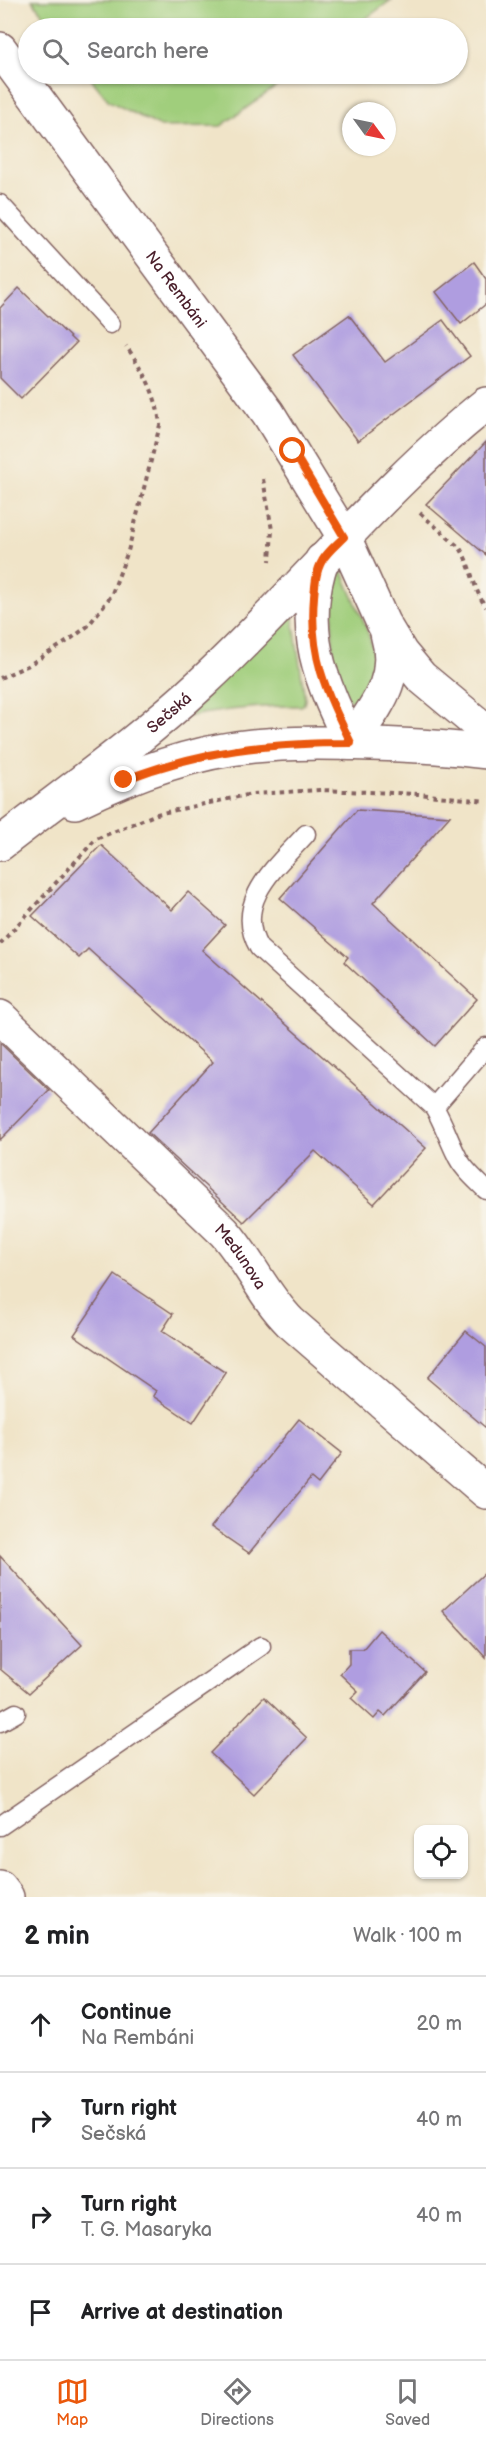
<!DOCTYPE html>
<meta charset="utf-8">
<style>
:root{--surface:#fff;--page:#f2f2f2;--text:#202124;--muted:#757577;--line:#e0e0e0;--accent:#ea580c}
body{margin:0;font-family:"Balsamiq Sans",sans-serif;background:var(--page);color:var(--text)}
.controls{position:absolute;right:18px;bottom:18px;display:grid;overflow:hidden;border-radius:12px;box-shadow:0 2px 4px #0004}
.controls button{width:54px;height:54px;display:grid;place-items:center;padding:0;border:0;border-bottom:2px solid var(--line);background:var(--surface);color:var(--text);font:30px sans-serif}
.compass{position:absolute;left:342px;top:102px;width:54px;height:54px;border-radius:50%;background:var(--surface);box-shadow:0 2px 4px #0004;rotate:123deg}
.stop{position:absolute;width:18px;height:18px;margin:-14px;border:4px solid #ea580c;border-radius:50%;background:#fff}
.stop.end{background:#ea580c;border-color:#fff;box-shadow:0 2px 6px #0008}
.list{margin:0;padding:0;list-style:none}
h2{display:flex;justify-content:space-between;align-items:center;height:78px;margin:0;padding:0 24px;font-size:26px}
h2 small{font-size:20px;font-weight:400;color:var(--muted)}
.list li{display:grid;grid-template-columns:39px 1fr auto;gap:18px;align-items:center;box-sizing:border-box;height:96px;padding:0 24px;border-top:2px solid var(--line)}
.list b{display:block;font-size:22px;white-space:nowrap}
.list p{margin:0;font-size:20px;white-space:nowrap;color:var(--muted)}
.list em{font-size:20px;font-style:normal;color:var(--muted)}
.icon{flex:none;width:33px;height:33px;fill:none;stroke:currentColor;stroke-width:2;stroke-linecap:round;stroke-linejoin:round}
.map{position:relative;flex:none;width:486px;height:1897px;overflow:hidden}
.search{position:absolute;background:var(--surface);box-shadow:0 2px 4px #0004;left:18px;right:18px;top:18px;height:66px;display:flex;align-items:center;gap:15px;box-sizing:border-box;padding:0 21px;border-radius:33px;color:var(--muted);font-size:22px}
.sheet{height:462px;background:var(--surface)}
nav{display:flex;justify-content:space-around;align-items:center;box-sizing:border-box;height:84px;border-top:2px solid var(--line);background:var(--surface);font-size:16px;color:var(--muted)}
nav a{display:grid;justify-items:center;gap:3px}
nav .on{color:var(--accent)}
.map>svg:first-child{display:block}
.green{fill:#a0ce7c;stroke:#757654;stroke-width:1.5}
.building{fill:#af9de0}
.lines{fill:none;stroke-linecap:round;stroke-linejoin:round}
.lane-casing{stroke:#846462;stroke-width:21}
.street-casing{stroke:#846462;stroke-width:36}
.secondary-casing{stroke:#846462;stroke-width:36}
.path{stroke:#846462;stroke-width:4;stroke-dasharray:4.5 4.5;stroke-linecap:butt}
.lane{stroke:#fff;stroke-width:18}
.street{stroke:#fff;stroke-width:33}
.secondary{stroke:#fff;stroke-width:33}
.route{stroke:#ea580c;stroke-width:8}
.labels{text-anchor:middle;stroke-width:6;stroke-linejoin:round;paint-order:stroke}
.street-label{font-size:16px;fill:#4a1f2b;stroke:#f7f3e8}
</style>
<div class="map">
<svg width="486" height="1897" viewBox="0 0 486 1897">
<rect width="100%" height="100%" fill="#f7f3e8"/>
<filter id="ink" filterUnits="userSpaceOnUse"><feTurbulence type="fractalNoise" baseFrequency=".0167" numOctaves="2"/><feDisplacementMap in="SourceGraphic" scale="12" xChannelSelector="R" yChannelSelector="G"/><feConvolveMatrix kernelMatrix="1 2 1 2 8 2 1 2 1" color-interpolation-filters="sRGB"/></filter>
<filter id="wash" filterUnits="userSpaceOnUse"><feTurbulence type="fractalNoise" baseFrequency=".008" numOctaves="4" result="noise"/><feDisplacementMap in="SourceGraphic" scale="24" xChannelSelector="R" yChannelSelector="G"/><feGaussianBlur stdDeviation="1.35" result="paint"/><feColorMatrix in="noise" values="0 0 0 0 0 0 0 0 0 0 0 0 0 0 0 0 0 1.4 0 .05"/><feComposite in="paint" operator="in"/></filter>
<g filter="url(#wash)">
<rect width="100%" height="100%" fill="#f0e4c8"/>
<path class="green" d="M 32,0 L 391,0 L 353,28 L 53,28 Z
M 87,74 L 294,74 L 221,126 L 161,127 L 109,101 Z
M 338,572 L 343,572 C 354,606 384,647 370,682 C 366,691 362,698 352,702 C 325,684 333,605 335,576 Z
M 292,611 L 305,699 L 304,704 L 301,706 C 260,705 221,710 180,718 Z"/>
<g id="blocks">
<path class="building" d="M 474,262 L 486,279 L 486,304 L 461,324 L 436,292 Z
M 19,288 L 76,343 L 21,399 L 0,378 L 0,308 Z
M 349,315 L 385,362 L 443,320 L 470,356 L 358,441 L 293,355 Z
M 486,442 L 486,555 L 426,504 Z
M 357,810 L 450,816 L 373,903 L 477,999 L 435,1046 L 344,962 L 348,957 L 280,898 Z
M 101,845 L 172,910 L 188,892 L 225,925 L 202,950 L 426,1148 L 374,1204 L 315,1151 L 244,1222 L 148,1133 L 213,1062 L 88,949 L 79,958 L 32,916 Z
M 0,1043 L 49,1090 L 0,1140 Z
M 115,1275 L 173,1314 L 162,1331 L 226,1373 L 193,1423 L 153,1396 L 156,1391 L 74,1335 Z
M 466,1331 L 486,1347 L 486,1428 L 427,1378 Z
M 299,1419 L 342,1453 L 318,1484 L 311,1478 L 249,1553 L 211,1527 Z
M 0,1556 L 82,1645 L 29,1693 L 0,1669 Z
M 486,1572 L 486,1658 L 443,1611 Z
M 379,1630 L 425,1672 L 385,1716 L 380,1712 L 374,1719 L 351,1698 L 358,1691 L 340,1674 L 349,1664 L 349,1649 L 363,1649 Z
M 264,1697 L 307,1738 L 254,1794 L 210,1753 Z"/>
</g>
</g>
<g filter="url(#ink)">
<use href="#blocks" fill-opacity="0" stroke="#846462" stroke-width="1.5"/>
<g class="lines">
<defs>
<path id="lane" d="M 0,204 L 110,324
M 306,834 C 277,866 232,902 259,948 L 434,1107 L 486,1047
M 434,1107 C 443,1122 448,1138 456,1154 C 462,1168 475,1179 486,1190
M 0,1722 L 16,1713
M 0,1826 L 261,1646"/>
<g id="street">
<path id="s1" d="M 0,1017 L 224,1232 C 249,1260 263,1295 290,1322 L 486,1492"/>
<path d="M 0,1888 L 7,1897"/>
</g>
<g id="secondary">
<path id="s2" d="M 0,49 L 268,413 L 344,537 L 383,623 L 401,653 L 421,677 L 486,731"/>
<path d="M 322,560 C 298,630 321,681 351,743"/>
<path d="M 351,743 C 375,707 401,680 387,633"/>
<path d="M 75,802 C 130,775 191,752 253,746 C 293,742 332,743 372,744 C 410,745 448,747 486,752"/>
<path id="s3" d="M 0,844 C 68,791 140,741 203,682 C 300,592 382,487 486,404"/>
</g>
</defs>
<use href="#lane" class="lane-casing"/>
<use href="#street" class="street-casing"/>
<use href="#secondary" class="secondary-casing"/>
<path class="path" d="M 263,479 L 272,530 L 270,561
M 420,513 L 460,548 C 472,567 473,589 486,607
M 0,678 L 27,666 L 68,641 L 88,626 L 111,596 L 128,551 L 160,425 C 157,395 144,371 126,346
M 0,944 L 96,839 L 157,814 L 252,794 L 321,790 L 418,794 L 486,801"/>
<use href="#lane" class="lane"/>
<use href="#street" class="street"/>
<use href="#secondary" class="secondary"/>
</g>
</g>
<g class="lines" filter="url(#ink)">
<path class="route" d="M 124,780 C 201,750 269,743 351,743 C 326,691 309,657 314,597 C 315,585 316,571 322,561 C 327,552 337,544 344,537 L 293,451"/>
</g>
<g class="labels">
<g class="street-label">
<text dy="6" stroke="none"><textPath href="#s2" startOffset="298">Na Rembáni</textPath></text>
<text dy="6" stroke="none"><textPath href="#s3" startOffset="214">Sečská</textPath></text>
<text dy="6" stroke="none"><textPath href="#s1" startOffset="340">Medunova</textPath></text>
</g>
</g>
</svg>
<div class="controls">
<button><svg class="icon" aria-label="locate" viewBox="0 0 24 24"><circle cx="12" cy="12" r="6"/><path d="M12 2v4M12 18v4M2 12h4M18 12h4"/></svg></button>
</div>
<svg class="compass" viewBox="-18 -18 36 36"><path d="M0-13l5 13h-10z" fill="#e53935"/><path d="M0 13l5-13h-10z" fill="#757577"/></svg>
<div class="stop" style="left:293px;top:451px"></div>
<div class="stop end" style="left:124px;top:780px"></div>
<div class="search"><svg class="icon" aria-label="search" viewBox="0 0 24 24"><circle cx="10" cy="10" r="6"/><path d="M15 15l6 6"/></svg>Search here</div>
</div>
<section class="sheet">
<h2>2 min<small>Walk · 100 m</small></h2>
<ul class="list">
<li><svg class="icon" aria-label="ahead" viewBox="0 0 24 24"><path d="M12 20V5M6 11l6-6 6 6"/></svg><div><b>Continue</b><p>Na Rembáni</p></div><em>20 m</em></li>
<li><svg class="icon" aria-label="right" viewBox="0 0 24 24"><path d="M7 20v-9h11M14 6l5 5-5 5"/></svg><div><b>Turn right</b><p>Sečská</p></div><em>40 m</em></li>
<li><svg class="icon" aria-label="right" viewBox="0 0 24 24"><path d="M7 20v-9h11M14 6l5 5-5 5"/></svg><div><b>Turn right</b><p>T. G. Masaryka</p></div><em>40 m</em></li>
<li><svg class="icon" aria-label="arrive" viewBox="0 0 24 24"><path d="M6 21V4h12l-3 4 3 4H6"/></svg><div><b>Arrive at destination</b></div></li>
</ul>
</section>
<nav>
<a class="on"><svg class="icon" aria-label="map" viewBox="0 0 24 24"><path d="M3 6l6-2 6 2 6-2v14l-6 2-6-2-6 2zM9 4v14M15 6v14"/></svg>Map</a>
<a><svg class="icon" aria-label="directions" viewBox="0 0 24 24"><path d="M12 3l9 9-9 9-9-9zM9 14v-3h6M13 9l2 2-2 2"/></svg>Directions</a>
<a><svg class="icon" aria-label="saved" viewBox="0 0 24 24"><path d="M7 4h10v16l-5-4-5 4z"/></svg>Saved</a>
</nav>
